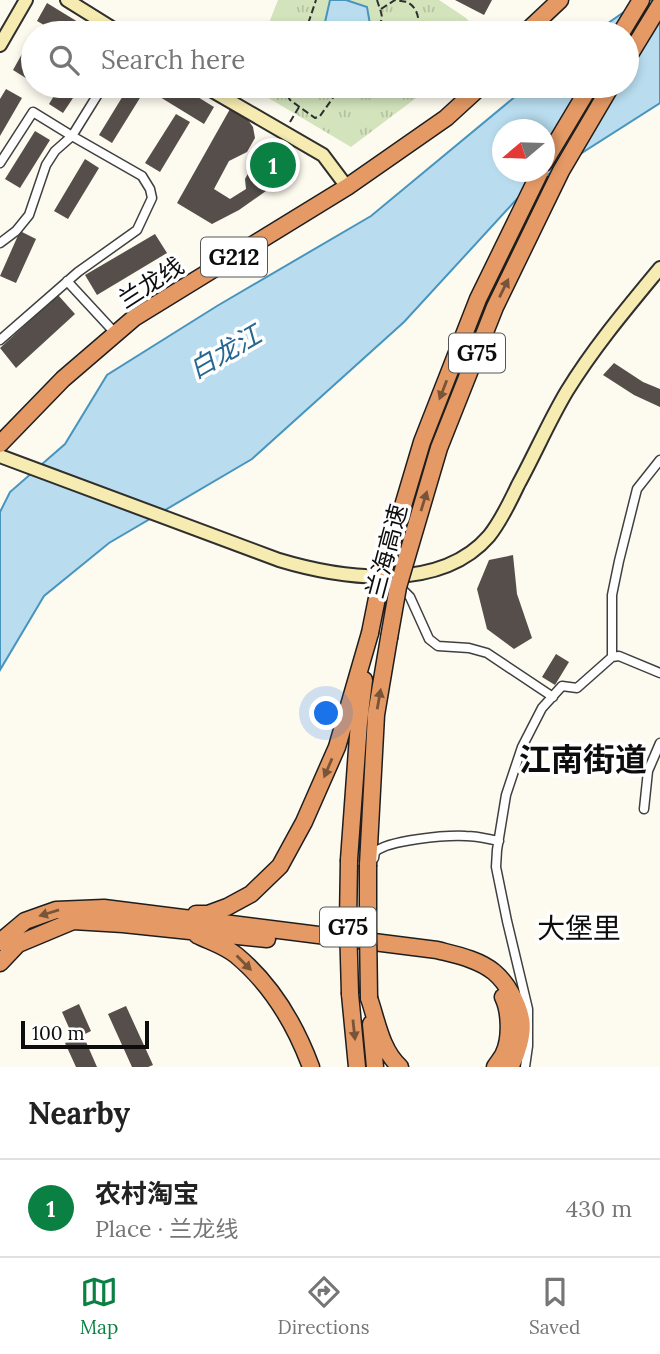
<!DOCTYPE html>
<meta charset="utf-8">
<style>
:root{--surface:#fff;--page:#f2f2f2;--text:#222;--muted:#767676;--line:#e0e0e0;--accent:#0b8043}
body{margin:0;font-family:Lora,"Noto Sans SC",serif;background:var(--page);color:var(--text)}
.compass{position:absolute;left:492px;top:119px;width:63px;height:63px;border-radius:50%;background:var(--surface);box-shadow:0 4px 10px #0003;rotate:251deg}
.scale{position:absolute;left:21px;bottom:18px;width:128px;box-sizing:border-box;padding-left:7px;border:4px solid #0d0d0d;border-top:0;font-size:19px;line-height:24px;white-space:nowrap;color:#0d0d0d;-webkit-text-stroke:5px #fff;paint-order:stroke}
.you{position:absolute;left:327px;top:714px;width:24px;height:24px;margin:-18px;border:5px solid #fff;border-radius:50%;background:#1a73e8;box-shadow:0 0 0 10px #1a73e833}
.badge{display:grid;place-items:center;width:46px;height:46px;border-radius:50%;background:var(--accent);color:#fff;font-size:23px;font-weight:700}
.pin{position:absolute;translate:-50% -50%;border:4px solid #fff;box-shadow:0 2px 7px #0006}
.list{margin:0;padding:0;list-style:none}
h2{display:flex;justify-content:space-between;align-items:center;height:91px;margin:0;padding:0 28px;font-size:30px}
h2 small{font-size:23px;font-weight:400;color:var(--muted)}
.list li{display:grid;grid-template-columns:46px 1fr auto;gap:21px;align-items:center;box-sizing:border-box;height:98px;padding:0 28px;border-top:2px solid var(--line)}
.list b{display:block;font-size:26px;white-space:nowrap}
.list p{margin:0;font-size:23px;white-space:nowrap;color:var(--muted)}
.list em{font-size:23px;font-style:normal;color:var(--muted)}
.icon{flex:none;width:38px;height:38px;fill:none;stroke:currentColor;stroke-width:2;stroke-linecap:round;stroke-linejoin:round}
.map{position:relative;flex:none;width:660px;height:1067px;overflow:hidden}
.search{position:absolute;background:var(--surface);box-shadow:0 4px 10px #0003;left:21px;right:21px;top:21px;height:77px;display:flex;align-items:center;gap:18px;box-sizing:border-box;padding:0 24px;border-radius:38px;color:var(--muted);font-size:26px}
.sheet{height:189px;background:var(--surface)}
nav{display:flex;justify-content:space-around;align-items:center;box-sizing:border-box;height:98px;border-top:2px solid var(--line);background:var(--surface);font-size:19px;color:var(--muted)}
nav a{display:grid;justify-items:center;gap:4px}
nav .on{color:var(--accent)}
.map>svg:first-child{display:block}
.park{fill:url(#park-tufts)}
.water{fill:#b9ddef;stroke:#4795bf;stroke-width:2;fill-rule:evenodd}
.building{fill:#554e4b}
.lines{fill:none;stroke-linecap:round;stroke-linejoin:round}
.street-casing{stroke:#404040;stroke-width:11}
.secondary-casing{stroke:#2f2f2f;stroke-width:16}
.highway-casing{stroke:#1e1e1e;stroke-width:19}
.path{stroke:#2f2f2f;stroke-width:2;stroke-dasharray:7 3.5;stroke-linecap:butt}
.street{stroke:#fff;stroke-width:8}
.secondary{stroke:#f6ecb1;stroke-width:12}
.highway{stroke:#e59a65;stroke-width:16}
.highway-bridge-casing{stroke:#1e1e1e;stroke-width:19;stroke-linecap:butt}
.highway-bridge{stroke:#e59a65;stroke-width:16}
.oneway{fill:#795439}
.labels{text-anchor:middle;stroke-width:7;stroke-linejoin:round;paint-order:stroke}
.shield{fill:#fff;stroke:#565656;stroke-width:2}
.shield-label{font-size:23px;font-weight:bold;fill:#0d0d0d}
.street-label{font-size:24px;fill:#0d0d0d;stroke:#fff}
.water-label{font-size:26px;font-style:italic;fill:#246792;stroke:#fff}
.quarter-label{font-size:28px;fill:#0d0d0d;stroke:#fff}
.district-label{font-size:32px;font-weight:bold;fill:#0d0d0d;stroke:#fff}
</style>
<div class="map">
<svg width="660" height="1067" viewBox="0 0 660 1067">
<defs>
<pattern id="park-tufts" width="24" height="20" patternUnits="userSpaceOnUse" patternTransform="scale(1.75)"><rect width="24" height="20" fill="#d3e4bc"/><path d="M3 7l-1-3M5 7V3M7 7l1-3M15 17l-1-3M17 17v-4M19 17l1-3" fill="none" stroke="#b4c2a0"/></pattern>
</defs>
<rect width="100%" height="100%" fill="#fdfaef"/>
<path class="park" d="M 278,0 L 439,0 L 466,18 L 479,33 L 265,33 Z
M 258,86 L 432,86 L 351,147 L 255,90 Z"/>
<path class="water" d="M 330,0 L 346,0 L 367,7 L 370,24 L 358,33 L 328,33 L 323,31 Z
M 641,0 L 660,0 L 660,103 L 527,188 L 404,322 L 252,459 L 109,543 L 44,596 L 0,670 L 0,512 L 10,492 L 65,444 L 107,375 L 217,306 L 371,216 L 528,86 L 627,86 L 627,33 L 594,33 ZM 503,130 L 544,130 L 544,172 L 503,172 Z"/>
<path class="building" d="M 455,0 L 492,0 L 484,15 Z
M 47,3 L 96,33 L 58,33 L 37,21 Z
M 178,23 L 196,33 L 172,33 Z
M 33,34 L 33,72 L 29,80 L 13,70 Z
M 60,86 L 81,86 L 63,113 L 49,104 Z
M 129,86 L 143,93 L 112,143 L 99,135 Z
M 142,86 L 180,86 L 214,107 L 204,124 Z
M 6,89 L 22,98 L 0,136 L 0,99 Z
M 230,109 L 248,120 L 253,127 L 255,138 L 247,152 L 229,161 L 214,189 L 230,199 L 246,189 L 245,179 L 250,170 L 259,161 L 271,158 L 284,159 L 297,169 L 239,210 L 212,224 L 177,203 Z
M 176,114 L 190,122 L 160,172 L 145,163 Z
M 35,131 L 50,140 L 20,188 L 5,179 Z
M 85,159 L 99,168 L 68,219 L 54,211 Z
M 20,231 L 36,239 L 16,283 L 0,276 Z
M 155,234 L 167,253 L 97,295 L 85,275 Z
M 58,295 L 75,314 L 16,368 L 0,348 Z
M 614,363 L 643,382 L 660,389 L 660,407 L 634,395 L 603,375 Z
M 513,555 L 517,594 L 532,638 L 514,649 L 487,629 L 477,589 L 489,560 Z
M 556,654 L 569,662 L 555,685 L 542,677 Z
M 79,1004 L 91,1031 L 83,1035 L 97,1067 L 76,1067 L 65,1043 L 74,1039 L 62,1012 Z
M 126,1006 L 153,1065 L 148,1067 L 132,1067 L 108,1014 Z"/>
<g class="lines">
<defs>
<path id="street" d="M 0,163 L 33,112 L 72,136 L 142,176 L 150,189 L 152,198 L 137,230 L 78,272 L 0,340
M 0,243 L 16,231 L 29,215 L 46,165 L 55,151 L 72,136 L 103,86
M 67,281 L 116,334
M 398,585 L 410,597 L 429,639 L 438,646 L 469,648 L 487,653 L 553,697
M 612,657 L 612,595 L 619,561 L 637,489 L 660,460
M 644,809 L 648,771 L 660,743
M 374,858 L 375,852 C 388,840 446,835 466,836 C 477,836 488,839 499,841
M 525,1067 L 528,1046 L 528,1009 L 507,921 L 496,867 L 497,850 L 506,795 L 522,747 L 542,708 L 562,686 L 577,688 L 612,657 L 619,656 L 660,673"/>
<path id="secondary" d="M 67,0 L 120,33
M 0,45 L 26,0
M 204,86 L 323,155 L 347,187
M 0,456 L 279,560 C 342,579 440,593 489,536 C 501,521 510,502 518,485 C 535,454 549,421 567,391 C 594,347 627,308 660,268"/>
<path id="highway" d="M 525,33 L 560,0
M 621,33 L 641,0
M 627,59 L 660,5
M 544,163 L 590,86
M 0,444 L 63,379 L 134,318 L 347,187 L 446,118 L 481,86
M 349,860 L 359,722 L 364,680
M 368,865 L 376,715 L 389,638
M 196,914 L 208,914 L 227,907 L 251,894 L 280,866 L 304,822 L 337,747 L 370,633
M 197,935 C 209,941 225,946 236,955 C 271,984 295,1024 311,1067
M 0,942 L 25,921 L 56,910 L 104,908 L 437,950 C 456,955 478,959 494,972 C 507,983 518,1003 521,1019 C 524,1033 517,1055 510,1067
M 0,963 L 18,944 L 73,921 L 123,924 L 267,939
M 350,994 L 357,1067
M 369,998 C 377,1021 381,1050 400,1067
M 371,1024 L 375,1067
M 495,1067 C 498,1062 502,1058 504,1053 C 511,1038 510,1011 503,997"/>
</defs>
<use href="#street" class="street-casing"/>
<use href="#secondary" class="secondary-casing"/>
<use href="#highway" class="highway-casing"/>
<path class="path" d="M 381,9 L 395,0 C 399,1 403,1 407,2 C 419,8 420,22 417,33
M 305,33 L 316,0
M 370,33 C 386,19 383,19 377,0
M 282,86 L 290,100 L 315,118 L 320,116 L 335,95 L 348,86
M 290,122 L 299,107"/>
<use href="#street" class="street"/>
<use href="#secondary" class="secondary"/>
<use href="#highway" class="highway"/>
<defs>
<path id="highway-bridge" d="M 370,633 L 380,583 L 422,442 L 478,299 L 540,172
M 389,638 L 398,587 L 439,448 L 495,307 L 561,171 L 611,86
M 349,860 L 348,923 L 350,994
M 368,865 L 368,928 L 369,998"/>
</defs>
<use href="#highway-bridge" class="highway-bridge-casing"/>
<use href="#highway-bridge" class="highway-bridge"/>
</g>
<defs><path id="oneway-solid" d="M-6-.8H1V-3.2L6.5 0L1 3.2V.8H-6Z" transform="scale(1.75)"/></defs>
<g class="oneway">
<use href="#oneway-solid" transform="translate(504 288) rotate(-64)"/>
<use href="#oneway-solid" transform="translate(443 390) rotate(111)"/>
<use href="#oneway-solid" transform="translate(424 501) rotate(-73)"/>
<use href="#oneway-solid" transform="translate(379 699) rotate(-80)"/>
<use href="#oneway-solid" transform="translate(328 768) rotate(113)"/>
<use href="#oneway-solid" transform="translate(49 913) rotate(163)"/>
<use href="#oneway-solid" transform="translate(244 963) rotate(45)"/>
<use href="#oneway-solid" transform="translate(354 1030) rotate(84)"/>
</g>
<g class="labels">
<g class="shield">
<rect x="201" y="237.5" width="66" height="39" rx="5"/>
<rect x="449" y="333.5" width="56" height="39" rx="5"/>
<rect x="320" y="907.5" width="56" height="39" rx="5"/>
</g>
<g class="shield-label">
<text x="234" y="265">G212</text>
<text x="477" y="361">G75</text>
<text x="348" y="935">G75</text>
</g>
<g class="street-label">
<text transform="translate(151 283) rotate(-33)" y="8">兰龙线</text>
<text transform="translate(387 551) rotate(-75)" y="8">兰海高速</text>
</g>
<g class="water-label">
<text transform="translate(225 352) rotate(-30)" y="9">白龙江</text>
</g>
<g class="quarter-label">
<text x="579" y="938">大堡里</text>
</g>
<g class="district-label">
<text x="583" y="771">江南街道</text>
</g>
</g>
</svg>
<svg class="compass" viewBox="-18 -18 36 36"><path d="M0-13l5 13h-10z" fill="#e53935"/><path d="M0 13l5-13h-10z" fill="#767676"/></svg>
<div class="scale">100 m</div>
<div class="you"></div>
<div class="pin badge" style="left:273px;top:165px">1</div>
<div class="search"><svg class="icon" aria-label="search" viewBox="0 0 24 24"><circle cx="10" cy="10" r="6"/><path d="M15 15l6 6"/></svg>Search here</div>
</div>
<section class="sheet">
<h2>Nearby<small></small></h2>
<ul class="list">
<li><span class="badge">1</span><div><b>农村淘宝</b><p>Place · 兰龙线</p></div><em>430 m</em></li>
</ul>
</section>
<nav>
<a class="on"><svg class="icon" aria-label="map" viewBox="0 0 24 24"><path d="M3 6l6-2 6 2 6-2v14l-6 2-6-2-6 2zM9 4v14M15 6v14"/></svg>Map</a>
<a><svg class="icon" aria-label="directions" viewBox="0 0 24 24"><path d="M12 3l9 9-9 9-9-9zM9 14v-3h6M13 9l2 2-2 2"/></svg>Directions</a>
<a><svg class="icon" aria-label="saved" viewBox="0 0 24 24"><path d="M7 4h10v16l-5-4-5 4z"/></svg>Saved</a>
</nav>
